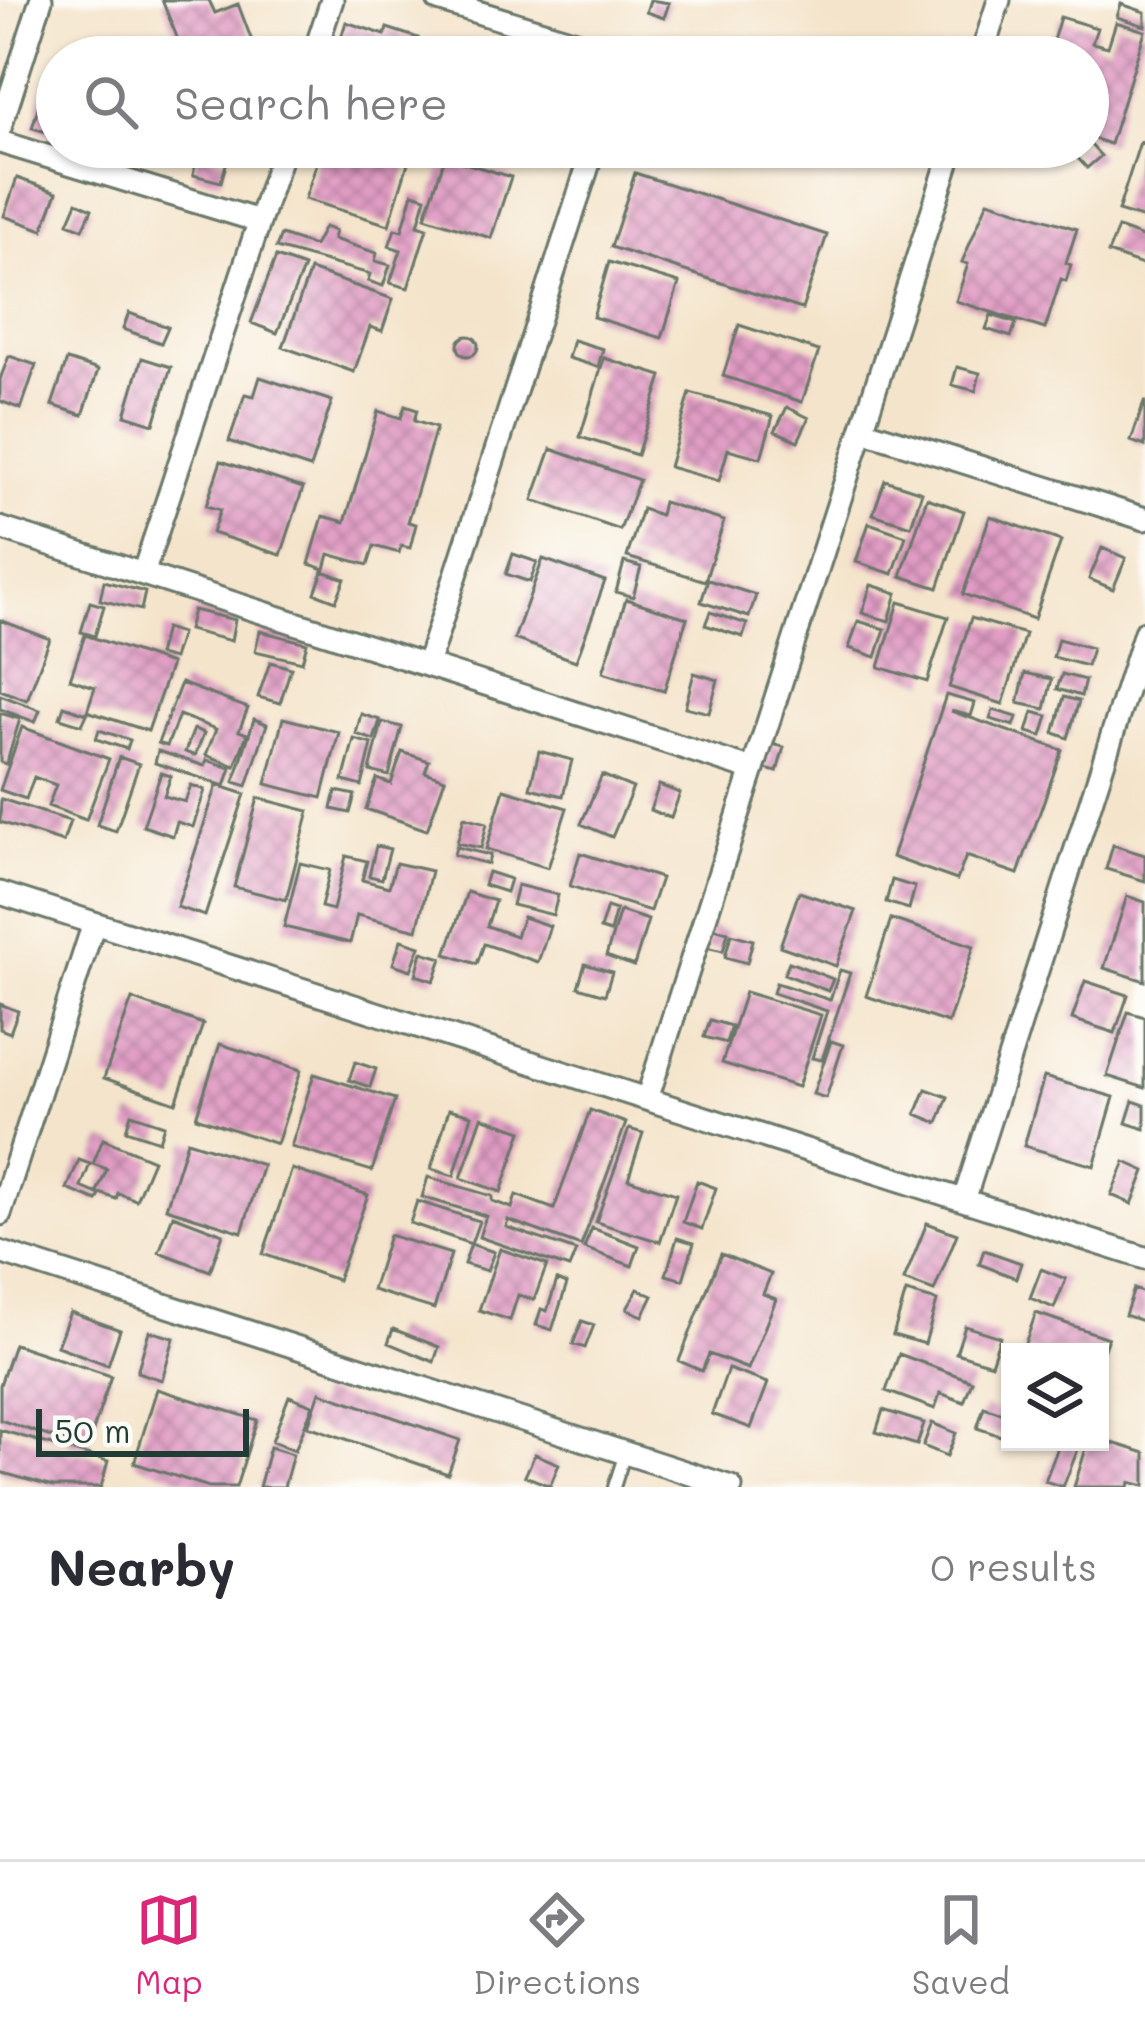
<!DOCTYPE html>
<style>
:root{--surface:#fff;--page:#f7f7f7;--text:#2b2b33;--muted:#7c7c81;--line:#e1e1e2;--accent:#db2777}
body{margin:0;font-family:Mali,sans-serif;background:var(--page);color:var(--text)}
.controls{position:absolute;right:36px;bottom:36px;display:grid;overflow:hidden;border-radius:0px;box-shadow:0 3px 9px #0004}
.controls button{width:108px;height:108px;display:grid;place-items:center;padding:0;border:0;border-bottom:3px solid var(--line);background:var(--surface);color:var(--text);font:60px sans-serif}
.scale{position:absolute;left:36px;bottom:30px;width:213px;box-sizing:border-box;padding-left:12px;border:6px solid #1f3d34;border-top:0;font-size:33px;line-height:42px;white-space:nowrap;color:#1f3d34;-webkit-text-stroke:9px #fdfcf7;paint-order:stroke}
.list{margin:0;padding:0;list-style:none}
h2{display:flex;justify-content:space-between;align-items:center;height:156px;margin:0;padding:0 48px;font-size:51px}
h2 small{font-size:39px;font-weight:400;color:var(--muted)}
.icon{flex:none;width:66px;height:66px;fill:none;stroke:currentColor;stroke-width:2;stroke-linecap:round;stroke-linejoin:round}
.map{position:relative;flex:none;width:1145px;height:1487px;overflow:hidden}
.search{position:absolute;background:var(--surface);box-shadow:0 3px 9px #0004;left:36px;right:36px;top:36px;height:132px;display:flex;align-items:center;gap:30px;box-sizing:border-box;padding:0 42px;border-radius:66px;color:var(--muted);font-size:45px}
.sheet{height:372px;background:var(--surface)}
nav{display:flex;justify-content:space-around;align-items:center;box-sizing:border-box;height:168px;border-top:3px solid var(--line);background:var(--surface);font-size:33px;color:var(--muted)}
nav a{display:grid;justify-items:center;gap:6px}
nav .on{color:var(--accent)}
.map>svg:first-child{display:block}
.building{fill:url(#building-cross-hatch)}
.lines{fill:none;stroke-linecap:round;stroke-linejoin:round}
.service-casing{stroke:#6a7769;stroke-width:16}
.minor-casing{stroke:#6a7769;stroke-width:27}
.service{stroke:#fff;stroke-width:10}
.minor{stroke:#fff;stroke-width:21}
</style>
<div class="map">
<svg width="1145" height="1487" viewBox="0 0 1145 1487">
<defs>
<pattern id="building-cross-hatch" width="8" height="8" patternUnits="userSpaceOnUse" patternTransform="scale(3)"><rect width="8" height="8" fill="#e19cc4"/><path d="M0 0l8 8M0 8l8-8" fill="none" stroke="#b680a0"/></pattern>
</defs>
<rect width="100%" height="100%" fill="#fdfcf7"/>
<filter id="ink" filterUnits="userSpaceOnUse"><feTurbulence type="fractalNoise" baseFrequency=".00833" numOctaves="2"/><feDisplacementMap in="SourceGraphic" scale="24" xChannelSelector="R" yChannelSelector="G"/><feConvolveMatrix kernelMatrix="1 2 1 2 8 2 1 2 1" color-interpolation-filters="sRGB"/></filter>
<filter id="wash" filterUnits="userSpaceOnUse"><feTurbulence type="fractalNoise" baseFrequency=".004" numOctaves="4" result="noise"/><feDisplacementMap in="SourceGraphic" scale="48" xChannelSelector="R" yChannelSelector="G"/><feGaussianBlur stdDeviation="2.7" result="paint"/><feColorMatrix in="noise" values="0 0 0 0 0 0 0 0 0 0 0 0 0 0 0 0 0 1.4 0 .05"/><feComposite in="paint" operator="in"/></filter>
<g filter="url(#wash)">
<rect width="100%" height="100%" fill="#f4e4cb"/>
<g id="blocks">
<path class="building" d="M 162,0 L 209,0 L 215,13 L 238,4 L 258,57 L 185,57 Z
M 650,0 L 669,3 L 664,18 L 646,12 Z
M 1121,4 L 1145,12 L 1145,26 L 1117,17 Z
M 1060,17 L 1097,28 L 1092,43 L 1108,47 L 1116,22 L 1145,31 L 1110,144 L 1088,137 L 1088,57 L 1048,57 Z
M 346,22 L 385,35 L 387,28 L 418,38 L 414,52 L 382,42 L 378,57 L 335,57 Z
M 48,75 L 57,77 L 57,135 L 32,128 Z
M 1088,142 L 1101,156 L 1087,168 L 1073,153 L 1079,147 L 1088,147 Z
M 1140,142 L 1145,144 L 1145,219 L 1118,211 Z
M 322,147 L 433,147 L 430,156 L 412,150 L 389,225 L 305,199 Z
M 198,153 L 227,161 L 221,182 L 193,175 Z
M 445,157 L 511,177 L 491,238 L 425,217 Z
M 635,173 L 827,235 L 802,309 L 611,247 Z
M 17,178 L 57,192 L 43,230 L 4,216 Z
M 413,193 L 426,197 L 418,225 L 427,228 L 408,288 L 390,283 L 401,250 L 389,246 L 395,229 L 402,231 Z
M 988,201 L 1077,229 L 1066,263 L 1071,265 L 1066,281 L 1061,279 L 1045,329 L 956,301 L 968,264 L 962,262 Z
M 77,202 L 92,209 L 83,229 L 68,223 Z
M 324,227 L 335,231 L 333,239 L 377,253 L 375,261 L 390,265 L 383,286 L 368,281 L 370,274 L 276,248 L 281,235 L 314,246 Z
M 1118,228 L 1145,238 L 1145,266 L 1108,253 Z
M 276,257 L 304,267 L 277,333 L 251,323 Z
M 609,262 L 679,283 L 662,338 L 593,317 Z
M 310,270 L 393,299 L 382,331 L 370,327 L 354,372 L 283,347 Z
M 129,313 L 168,327 L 161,343 L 123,329 Z
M 991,315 L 1016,323 L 1011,337 L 986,329 Z
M 739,325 L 819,351 L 802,402 L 723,376 Z
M458 346a10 10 0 1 1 20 0a10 10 0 1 1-20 0Z
M 573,340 L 603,349 L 598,367 L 568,358 Z
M 9,356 L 36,365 L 21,409 L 0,401 L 0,379 Z
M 142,358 L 171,367 L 154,424 L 125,415 Z
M 604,358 L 662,376 L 637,455 L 580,437 Z
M 67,360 L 98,370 L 83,415 L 52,405 Z
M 957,367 L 980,373 L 976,391 L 952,385 Z
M 260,377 L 332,401 L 310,468 L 229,441 L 245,394 L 254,396 Z
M 690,393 L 773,416 L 761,458 L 728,449 L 719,481 L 669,467 Z
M 1144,402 L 1145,402 L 1145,446 L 1131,441 Z
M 405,406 L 417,410 L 414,421 L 436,428 L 408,522 L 416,524 L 410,548 L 401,546 L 399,553 L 374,546 L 368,565 L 329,554 L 325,569 L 309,564 L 323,516 L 345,522 L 378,411 L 401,418 Z
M 787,407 L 809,418 L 798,441 L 775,431 Z
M 551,449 L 639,480 L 620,530 L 533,500 Z
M 221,461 L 303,488 L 281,555 L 212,533 L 220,510 L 206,506 Z
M 885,480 L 922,492 L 911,526 L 873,514 Z
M 927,498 L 964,511 L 938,588 L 901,576 Z
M 663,502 L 724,521 L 705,581 L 627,557 L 642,509 L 660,515 Z
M 990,516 L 1061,541 L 1034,619 L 963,594 Z
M 869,523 L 906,536 L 893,574 L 856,562 Z
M 1102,548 L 1126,558 L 1113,589 L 1089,579 Z
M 513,554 L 537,562 L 530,582 L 506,574 Z
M 543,559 L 605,581 L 576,661 L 514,639 Z
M 624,562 L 641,567 L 633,597 L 616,592 Z
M 323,571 L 345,579 L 336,601 L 315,593 Z
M 708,580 L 756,595 L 749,617 L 701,602 Z
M 104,581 L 145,592 L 141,610 L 100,600 Z
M 871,585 L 897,593 L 889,621 L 862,613 Z
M 626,599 L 687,618 L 664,691 L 603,672 Z
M 90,602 L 104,606 L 95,636 L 81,632 Z
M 899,602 L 948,617 L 927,682 L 879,667 Z
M 193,610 L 235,620 L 231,641 L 188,630 Z
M 710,612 L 747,624 L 743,637 L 705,625 Z
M 971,618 L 1025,634 L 1003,704 L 949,687 Z
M 0,620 L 50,639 L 27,700 L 0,690 Z
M 858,621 L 885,629 L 876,657 L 849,648 Z
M 165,628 L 181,633 L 173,659 L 158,655 Z
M 260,631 L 307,643 L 302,662 L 255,651 Z
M 85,635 L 171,664 L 148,731 L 87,711 L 95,687 L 70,679 Z
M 1058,639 L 1092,648 L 1087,666 L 1053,657 Z
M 270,662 L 291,668 L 280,703 L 258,697 Z
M 694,673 L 718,680 L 709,713 L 685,707 Z
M 1025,673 L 1052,679 L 1045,709 L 1018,703 Z
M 1062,674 L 1085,680 L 1081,696 L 1057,689 Z
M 181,683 L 248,708 L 239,731 L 247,734 L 235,766 L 206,755 L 216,729 L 179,715 L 167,746 L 158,743 Z
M 0,695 L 40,710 L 35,722 L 0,709 Z
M 946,695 L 975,703 L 971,716 L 951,711 L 1062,750 L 1018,874 L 966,856 L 957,880 L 892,857 Z
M 1064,697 L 1079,701 L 1068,738 L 1054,733 Z
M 64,706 L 87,714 L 82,725 L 60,718 Z
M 993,710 L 1017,717 L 1014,726 L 990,719 Z
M 1033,712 L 1048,716 L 1042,736 L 1027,732 Z
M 0,713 L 20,719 L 6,764 L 0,762 Z
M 361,714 L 380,720 L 374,740 L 356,734 Z
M 283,718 L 339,732 L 322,798 L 266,784 Z
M 254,719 L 267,724 L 247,786 L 234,782 Z
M 382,722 L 402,727 L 389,776 L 370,771 Z
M 22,727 L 109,759 L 86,820 L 48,806 L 56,785 L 34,777 L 26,799 L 0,790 Z
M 194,729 L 204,733 L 195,756 L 185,752 Z
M 99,730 L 130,740 L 127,749 L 96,739 Z
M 354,739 L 372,744 L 362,786 L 343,781 Z
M 772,744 L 784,747 L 777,772 L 765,769 Z
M 158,751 L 205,766 L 207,760 L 231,768 L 225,786 L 155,763 Z
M 539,751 L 572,760 L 563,796 L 530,788 Z
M 402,752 L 429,761 L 425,772 L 445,779 L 427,830 L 366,809 L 377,779 L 391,784 Z
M 119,757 L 139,764 L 116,831 L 97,825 Z
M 161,773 L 171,776 L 164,796 L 185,802 L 191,785 L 205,790 L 193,827 L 177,822 L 173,836 L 143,826 Z
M 602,775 L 633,788 L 612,837 L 581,824 Z
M 217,785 L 245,794 L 205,916 L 177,907 Z
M 659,785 L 680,793 L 671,818 L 650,810 Z
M 504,789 L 567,808 L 548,868 L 486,849 Z
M 336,791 L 355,795 L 350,813 L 332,809 Z
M 258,798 L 309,811 L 286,900 L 234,887 Z
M 1,799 L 70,821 L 63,842 L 0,822 Z
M 464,817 L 487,823 L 481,848 L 457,843 Z
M 1113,845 L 1145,855 L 1145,881 L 1106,869 Z
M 376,846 L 390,849 L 382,879 L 369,876 Z
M 456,847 L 490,855 L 488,864 L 454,855 Z
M 580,853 L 661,878 L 650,911 L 570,886 Z
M 346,856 L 367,861 L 362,880 L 389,887 L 396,863 L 431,871 L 417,930 L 357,915 L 350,943 L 284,927 L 300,863 L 330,870 L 321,907 L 333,910 Z
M 488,872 L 510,879 L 506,892 L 484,885 Z
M 892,880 L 915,887 L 909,909 L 886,902 Z
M 517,885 L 558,895 L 553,915 L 512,905 Z
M 467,892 L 495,901 L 487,926 L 516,936 L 523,917 L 550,926 L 538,962 L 484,944 L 477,964 L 446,954 Z
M 799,892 L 856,911 L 836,966 L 780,946 Z
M 1127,896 L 1145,902 L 1145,981 L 1104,968 Z
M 607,907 L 616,910 L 610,932 L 600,929 Z
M 620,911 L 648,920 L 634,966 L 606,956 Z
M 891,919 L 974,946 L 948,1023 L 866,996 Z
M 711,927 L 728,932 L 723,951 L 705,947 Z
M 731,934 L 753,940 L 747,963 L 725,957 Z
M 401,940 L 420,946 L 411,970 L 393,964 Z
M 422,952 L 442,958 L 434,981 L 416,975 Z
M 789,962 L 833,979 L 828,991 L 784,974 Z
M 585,964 L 612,972 L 605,995 L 578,987 Z
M 840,970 L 850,973 L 822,1060 L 812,1058 L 827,1011 L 773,993 L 776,983 L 830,1000 Z
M 1085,981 L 1128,995 L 1115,1033 L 1072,1019 Z
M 745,992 L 821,1015 L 798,1087 L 722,1063 Z
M 132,999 L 203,1024 L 176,1103 L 104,1078 Z
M 0,1004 L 18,1011 L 10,1033 L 0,1029 Z
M 1128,1012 L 1145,1017 L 1145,1088 L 1107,1076 Z
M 710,1020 L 731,1026 L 726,1043 L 704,1037 Z
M 831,1041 L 843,1045 L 826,1098 L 813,1094 Z
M 220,1044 L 301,1070 L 277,1144 L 196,1117 Z
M 355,1062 L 376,1069 L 370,1087 L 349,1080 Z
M 314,1074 L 395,1099 L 372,1171 L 291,1147 Z
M 1044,1077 L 1114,1097 L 1094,1166 L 1024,1146 Z
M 926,1089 L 948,1097 L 938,1123 L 916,1114 Z
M 1133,1101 L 1145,1105 L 1145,1129 L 1126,1123 Z
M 449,1109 L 472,1115 L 454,1176 L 431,1169 Z
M 590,1110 L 626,1123 L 581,1246 L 508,1220 L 506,1227 L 576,1251 L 569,1268 L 479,1237 L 486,1216 L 422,1197 L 428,1177 L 492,1196 L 492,1201 L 512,1208 L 516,1195 L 554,1209 Z
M 131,1114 L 164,1125 L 159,1141 L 126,1130 Z
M 482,1117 L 522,1131 L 501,1192 L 461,1178 Z
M 629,1129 L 643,1133 L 628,1179 L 676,1194 L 660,1242 L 596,1222 Z
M 103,1139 L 153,1160 L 136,1200 L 118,1193 L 116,1199 L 97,1192 L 107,1169 L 93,1164 Z
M 187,1141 L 263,1165 L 242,1232 L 166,1208 Z
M 79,1160 L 90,1164 L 81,1187 L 100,1195 L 97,1201 L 67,1189 Z
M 1125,1162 L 1145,1171 L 1132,1204 L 1111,1195 Z
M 292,1169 L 368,1195 L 337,1280 L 263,1254 Z
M 697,1181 L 716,1188 L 702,1229 L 683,1222 Z
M 417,1201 L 479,1221 L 471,1244 L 410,1223 Z
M 173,1215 L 223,1234 L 210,1271 L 159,1252 Z
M 927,1223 L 957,1234 L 934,1291 L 904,1280 Z
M 592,1228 L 639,1246 L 632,1266 L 584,1248 Z
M 389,1235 L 451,1254 L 434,1309 L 372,1290 Z
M 677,1238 L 694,1243 L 683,1280 L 666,1275 Z
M 471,1244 L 494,1252 L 487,1271 L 464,1264 Z
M 500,1249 L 547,1265 L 534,1300 L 518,1295 L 510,1320 L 479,1310 Z
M 984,1250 L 1021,1263 L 1016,1278 L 979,1264 Z
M 721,1254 L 771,1274 L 763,1294 L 776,1299 L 748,1369 L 709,1354 L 702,1371 L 679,1361 Z
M 1041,1269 L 1066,1279 L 1054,1308 L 1030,1298 Z
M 557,1280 L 567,1284 L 552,1330 L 536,1325 L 541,1309 L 547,1311 Z
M 638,1289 L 653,1296 L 643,1316 L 627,1309 Z
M 1134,1289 L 1145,1293 L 1145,1322 L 1125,1315 Z
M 906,1292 L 937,1301 L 925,1344 L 893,1335 Z
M 70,1312 L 120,1330 L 108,1365 L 57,1346 Z
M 1036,1313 L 1108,1338 L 1103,1352 L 1022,1352 Z
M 582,1321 L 594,1325 L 585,1348 L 573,1344 Z
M 965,1326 L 1000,1337 L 991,1364 L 956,1353 Z
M 393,1329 L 439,1347 L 434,1362 L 388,1343 Z
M 149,1331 L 174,1338 L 162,1380 L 137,1372 Z
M 14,1344 L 111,1376 L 87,1449 L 0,1420 L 0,1385 Z
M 899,1354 L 972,1381 L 964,1402 L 940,1393 L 935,1409 L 886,1391 Z
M 728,1369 L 768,1383 L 751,1428 L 712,1414 Z
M 157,1389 L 257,1420 L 236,1487 L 209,1487 L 134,1463 Z
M 320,1392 L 460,1440 L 448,1474 L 308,1426 Z
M 289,1396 L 313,1405 L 295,1450 L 272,1441 Z
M 984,1407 L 1008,1415 L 1001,1436 L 977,1428 Z
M 883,1410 L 924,1423 L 917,1445 L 876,1432 Z
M 932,1423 L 956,1433 L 947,1456 L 923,1446 Z
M 0,1430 L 108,1461 L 101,1487 L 53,1487 L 0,1472 Z
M 1100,1439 L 1145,1453 L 1145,1486 L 1130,1482 L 1129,1487 L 1074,1487 L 1088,1442 Z
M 1060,1442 L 1080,1444 L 1063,1487 L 1045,1481 Z
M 270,1447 L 293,1454 L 284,1487 L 259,1487 Z
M 535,1454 L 559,1464 L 550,1486 L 525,1476 Z"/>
</g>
</g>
<g filter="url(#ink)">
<use href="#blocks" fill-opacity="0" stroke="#6a7769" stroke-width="3"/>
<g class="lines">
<defs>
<path id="service" d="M 614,1487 L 625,1453"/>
<path id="minor" d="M 438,0 L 625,57
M 313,57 L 332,0
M 981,57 L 999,0
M 0,128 L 41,0
M 0,142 L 259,221
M 920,147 L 950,156
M 862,430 L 1145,519
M 0,528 L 753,770
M 143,574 L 284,147
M 427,665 L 594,147
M 0,893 L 1145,1258
M 647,1099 L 953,147
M 964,1200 L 1145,632
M 0,1214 L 94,923
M 0,1252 L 731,1487"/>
</defs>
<use href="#service" class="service-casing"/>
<use href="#minor" class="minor-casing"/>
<use href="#service" class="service"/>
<use href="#minor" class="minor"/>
</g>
</g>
</svg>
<div class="controls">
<button><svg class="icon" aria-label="layers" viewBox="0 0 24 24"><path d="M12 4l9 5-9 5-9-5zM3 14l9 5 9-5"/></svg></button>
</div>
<div class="scale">50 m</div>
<div class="search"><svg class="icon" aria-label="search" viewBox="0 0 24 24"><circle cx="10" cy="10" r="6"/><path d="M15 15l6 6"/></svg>Search here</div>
</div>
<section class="sheet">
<h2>Nearby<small>0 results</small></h2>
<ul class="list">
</ul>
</section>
<nav>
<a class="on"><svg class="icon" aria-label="map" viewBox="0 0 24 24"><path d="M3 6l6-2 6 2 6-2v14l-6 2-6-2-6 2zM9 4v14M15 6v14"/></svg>Map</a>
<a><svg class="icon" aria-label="directions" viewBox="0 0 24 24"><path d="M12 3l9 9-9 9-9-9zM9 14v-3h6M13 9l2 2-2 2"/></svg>Directions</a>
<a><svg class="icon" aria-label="saved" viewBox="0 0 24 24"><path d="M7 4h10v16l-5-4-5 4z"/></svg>Saved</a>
</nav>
